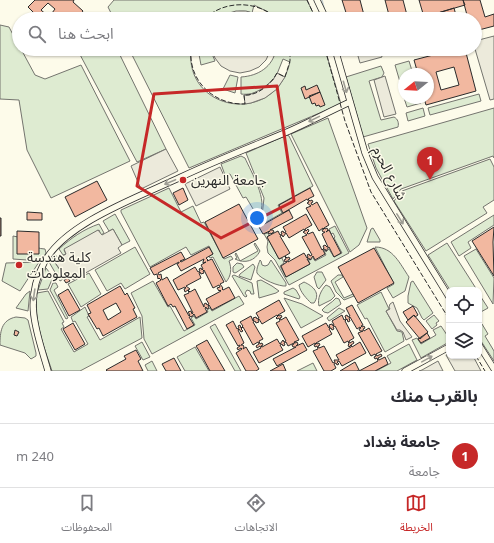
<!DOCTYPE html>
<html lang="ar">
<meta charset="utf-8">
<style>
:root{--surface:#fff;--page:#f7f7f7;--text:#2b2b33;--muted:#7c7c81;--line:#e1e1e2;--accent:#c62828}
body{margin:0;font-family:"Noto Sans","Noto Sans Arabic",sans-serif;background:var(--page);color:var(--text);direction:rtl}
.controls{position:absolute;right:12px;bottom:12px;display:grid;overflow:hidden;border-radius:8px;box-shadow:0 1px 3px #0004}
.controls button{width:36px;height:36px;display:grid;place-items:center;padding:0;border:0;border-bottom:1px solid var(--line);background:var(--surface);color:var(--text);font:20px sans-serif}
.compass{position:absolute;left:398px;top:68px;width:36px;height:36px;border-radius:50%;background:var(--surface);box-shadow:0 1px 3px #0004;rotate:252deg}
.you{position:absolute;left:257px;top:218px;width:14px;height:14px;margin:-10px;border:3px solid #fff;border-radius:50%;background:#1a73e8;box-shadow:0 0 0 6px #1a73e833}
.badge{display:grid;place-items:center;width:26px;height:26px;border-radius:50%;background:var(--accent);color:#fff;font-size:13px;font-weight:700}
.pin{position:absolute;translate:-50% -33px;filter:drop-shadow(0 1px 2px #0008)}
.pin::after{content:'';position:absolute;top:21px;width:14px;height:12px;background:inherit;clip-path:polygon(0 0,100% 0,50% 100%)}
.list{margin:0;padding:0;list-style:none}
h2{display:flex;justify-content:space-between;align-items:center;height:52px;margin:0;padding:0 16px;font-size:17px}
h2 small{font-size:13px;font-weight:400;color:var(--muted)}
.list li{display:grid;grid-template-columns:26px 1fr auto;gap:12px;align-items:center;box-sizing:border-box;height:64px;padding:0 16px;border-top:1px solid var(--line)}
.list b{display:block;font-size:15px;white-space:nowrap}
.list p{margin:0;font-size:13px;white-space:nowrap;color:var(--muted)}
.list em{font-size:13px;font-style:normal;color:var(--muted)}
.icon{flex:none;width:22px;height:22px;fill:none;stroke:currentColor;stroke-width:2;stroke-linecap:round;stroke-linejoin:round}
.map{position:relative;flex:none;width:494px;height:371px;overflow:hidden;direction:ltr}
.search{position:absolute;background:var(--surface);box-shadow:0 1px 3px #0004;left:12px;right:12px;top:12px;height:44px;display:flex;align-items:center;gap:10px;box-sizing:border-box;padding:0 14px;border-radius:22px;color:var(--muted);font-size:15px}
.sheet{height:116px;background:var(--surface)}
nav{display:flex;justify-content:space-around;align-items:center;box-sizing:border-box;height:56px;border-top:1px solid var(--line);background:var(--surface);font-size:11px;color:var(--muted)}
nav a{display:grid;justify-items:center;gap:2px}
nav .on{color:var(--accent)}
.map>svg:first-child{display:block}
.green{fill:#deebd1;stroke:#74746e}
.parking{fill:#eceadb;stroke:#74746e}
.lines{fill:none;stroke-linecap:round;stroke-linejoin:round}
.stream{stroke:#c7d0d0;stroke-width:1.5}
.building{fill:#f2b8a0;stroke:#2b2b2b;fill-rule:evenodd}
.tertiary-casing{stroke:#2b2b2b;stroke-width:7}
.tertiary{stroke:#fdfbea;stroke-width:5.5}
.fence{stroke:#2b2b2b;stroke-width:1;stroke-dasharray:5 2;stroke-linecap:butt}
.oneway{stroke:#9e9d94}
.marked{fill:none;stroke:#c62828;stroke-width:3;stroke-linejoin:round}
.poi-dot{fill:#c62828;stroke:#fdfbea;stroke-width:1.5}
.labels{text-anchor:middle;stroke-width:3;stroke-linejoin:round;paint-order:stroke}
.street-label{font-size:14px;fill:#2b2b2b;stroke:#fdfbea}
.poi-label{font-size:14px;fill:#2b2b2b;stroke:#fdfbea;text-anchor:start}
</style>
<div class="map">
<svg width="494" height="371" viewBox="0 0 494 371">
<rect width="100%" height="100%" fill="#fdfbea"/>
<path class="green" d="M 114,0 L 307,0 L 316,19 L 277,19 L 268,12 L 254,5 L 252,13 C 242,9 228,12 220,19 L 114,19 L 108,7 Z
M 0,25 L 9,27 L 19,46 L 19,49 L 21,49 L 35,75 L 45,79 L 81,65 L 130,161 L 51,198 L 27,150 L 19,100 L 0,99 Z
M 77,49 L 117,49 L 166,149 L 137,162 Z
M 129,49 L 191,49 C 184,112 275,127 290,62 L 283,59 C 281,64 279,69 277,74 C 270,87 255,96 241,94 L 241,77 C 258,76 273,67 276,49 L 325,49 L 341,104 L 189,168 Z
M 198,49 L 210,49 L 215,61 L 201,65 Z
M 409,61 L 413,74 L 404,74 L 404,81 L 400,82 L 395,65 Z
M 381,66 L 384,73 L 382,77 L 369,81 L 381,120 L 394,117 C 398,119 399,123 398,127 L 363,137 L 346,77 Z
M 230,75 L 238,77 L 235,93 L 223,89 Z
M 479,94 L 481,101 L 430,115 L 428,108 Z
M 404,98 L 420,98 L 421,103 L 407,107 Z
M 423,108 L 425,116 L 408,121 L 406,113 Z
M 494,108 L 494,158 L 493,156 L 401,189 L 393,199 L 376,168 L 368,144 Z
M 328,118 L 367,228 L 359,245 L 350,252 L 291,134 Z
M 287,135 L 289,136 L 313,186 L 278,205 L 282,213 L 261,225 L 264,198 L 246,153 Z
M 241,156 L 245,158 C 251,172 269,201 259,215 L 256,214 L 246,197 L 243,198 L 230,174 L 225,175 L 221,164 Z
M 490,159 L 494,167 L 494,200 L 483,207 L 487,213 L 426,251 L 394,201 L 402,191 Z
M 169,188 L 181,212 L 193,206 L 201,223 L 204,222 L 224,259 L 231,256 L 233,259 L 229,261 C 232,269 231,276 226,282 L 213,257 L 210,258 L 209,256 L 213,254 L 209,246 L 191,255 L 186,247 L 150,267 L 121,212 L 121,210 Z
M 115,214 L 130,241 L 122,245 L 113,229 L 109,231 L 103,221 Z
M 494,215 L 494,225 L 468,242 L 471,248 L 459,256 L 451,242 Z
M 99,224 L 104,233 L 101,235 L 99,230 L 64,250 L 66,254 L 63,255 L 59,249 C 71,238 84,229 99,224 Z
M 335,226 L 349,253 L 289,285 L 275,260 L 268,253 L 267,247 L 268,241 L 264,234 L 268,233 L 269,235 L 267,237 L 279,259 L 282,258 L 284,263 L 280,266 L 286,277 L 310,264 L 308,259 L 310,260 L 312,259 L 311,257 L 312,256 L 315,261 L 326,255 L 324,251 L 325,250 L 326,252 L 329,249 L 334,257 L 342,253 L 334,238 L 335,237 L 333,233 L 331,234 L 329,229 Z
M 373,228 L 380,240 L 380,242 L 367,242 L 371,229 Z
M 13,236 C 25,237 32,249 45,249 L 46,253 L 41,261 L 13,259 Z
M 255,243 L 260,251 C 255,261 245,264 235,259 L 237,258 L 235,254 L 236,253 L 240,261 L 258,251 L 254,244 Z
M 447,243 L 477,290 L 450,290 L 428,255 Z
M 135,247 L 150,274 L 125,289 L 121,283 L 107,291 L 95,270 Z
M 375,247 C 393,247 400,264 409,277 L 405,291 L 393,298 L 387,288 L 394,284 Z
M 476,249 L 494,278 L 493,304 L 464,256 Z
M 55,255 L 59,258 L 54,261 L 65,278 L 60,281 L 49,262 Z
M 260,260 L 261,261 L 262,265 L 265,266 L 268,265 L 271,260 L 286,283 L 286,286 C 280,287 260,279 257,273 C 256,269 259,263 260,260 Z
M 39,262 L 20,291 L 2,281 L 6,263 Z
M 237,263 L 242,264 L 244,267 L 237,272 L 235,273 L 233,272 L 233,267 Z
M 253,264 L 255,267 L 251,280 L 239,276 L 240,274 Z
M 46,268 L 53,277 L 48,289 L 38,290 Z
M 317,272 L 322,272 L 326,280 L 319,289 L 317,287 L 314,277 Z
M 89,273 L 101,294 L 81,307 L 68,284 Z
M 234,275 L 252,283 L 254,294 L 251,294 L 250,291 L 247,290 L 245,293 L 247,296 L 246,297 L 244,296 L 232,276 Z
M 338,275 L 342,275 L 343,277 L 335,282 L 344,298 L 353,294 L 354,296 L 344,300 L 336,292 L 331,281 Z
M 261,280 L 272,286 L 279,291 L 276,293 L 259,298 L 257,281 Z
M 153,281 L 168,307 L 170,306 L 184,331 L 195,325 L 191,318 L 194,316 L 196,319 L 208,312 L 207,310 L 210,308 L 212,311 L 239,296 L 244,304 L 152,354 L 144,339 L 142,316 L 131,293 Z
M 413,281 L 433,313 L 424,320 L 422,318 L 417,308 L 408,303 L 408,296 L 411,282 Z
M 304,282 C 313,286 321,293 314,303 L 311,303 C 307,299 300,292 299,285 Z
M 53,283 L 56,283 L 58,287 L 54,290 L 68,318 L 66,319 L 50,290 Z
M 326,285 L 330,287 L 335,296 L 331,300 L 319,306 C 317,299 321,290 326,285 Z
M 293,288 L 296,290 L 300,297 L 299,299 L 284,294 L 284,292 Z
M 30,291 L 28,311 L 16,308 L 26,294 Z
M 48,291 L 64,322 L 62,323 L 64,327 L 61,329 L 74,352 L 88,344 L 75,321 L 73,322 L 71,317 L 85,307 L 89,316 L 87,317 L 100,340 L 140,317 L 142,338 L 80,371 L 52,371 C 43,344 34,322 37,293 Z
M 381,292 L 389,309 L 386,311 L 397,331 L 402,332 L 404,341 L 385,352 L 367,318 L 365,319 L 357,305 Z
M 479,294 L 488,308 L 479,313 Z
M 284,298 L 302,304 L 323,316 L 301,328 Z
M 336,298 L 339,299 L 341,304 L 328,313 L 324,312 L 322,310 C 326,305 332,303 336,298 Z
M 339,308 L 345,311 L 329,321 L 327,318 Z
M 434,315 L 439,321 L 436,323 L 437,325 L 432,329 L 426,321 Z
M 16,317 L 25,318 L 28,320 L 36,353 L 36,356 L 31,359 L 25,353 L 0,345 C 0,332 1,320 16,317 Z
M 479,323 L 482,324 L 488,334 L 485,336 L 494,351 L 494,361 L 479,338 Z
M 215,324 L 241,371 L 235,371 L 210,327 Z
M 441,326 L 449,338 L 449,342 L 421,358 L 412,340 L 417,338 L 421,344 L 436,335 L 433,330 Z
M 142,342 L 150,357 L 143,360 L 135,346 Z
M 409,344 L 417,360 L 397,371 L 376,371 L 391,363 L 387,356 Z
M 195,347 L 209,371 L 185,371 L 177,357 Z
M 152,361 L 157,371 L 148,371 L 145,365 Z
M 313,363 L 317,371 L 297,371 Z"/>
<path class="parking" d="M 236,11 L 246,11 L 256,14 L 262,19 L 220,19 L 226,14 Z
M 494,36 L 494,99 L 490,100 L 475,49 L 475,41 Z
M 211,49 L 271,49 L 266,60 L 259,67 L 250,71 L 240,73 L 230,71 L 221,66 L 215,58 Z
M 356,49 L 380,49 L 382,57 L 360,63 Z
M 277,73 L 285,77 L 277,89 L 265,98 L 251,103 L 245,104 L 244,95 L 249,95 L 262,89 L 273,80 Z
M 385,76 L 396,114 L 384,117 L 374,80 Z
M 166,149 L 178,171 L 141,189 L 131,166 Z
M 220,167 L 230,189 L 196,206 L 185,184 Z
M 113,229 L 122,245 L 118,248 L 121,253 L 73,280 L 70,275 L 65,277 L 54,261 L 66,254 L 64,249 L 98,230 L 102,235 Z
M 393,302 L 400,321 L 412,337 L 406,340 L 403,332 L 400,330 L 397,330 L 386,311 L 390,309 L 389,307 L 390,304 Z
M 449,354 L 449,356 L 473,356 L 481,371 L 455,371 L 446,355 Z
M 438,361 L 443,371 L 419,371 L 422,370 Z"/>
<g class="lines">
<path class="stream" d="M 322,0 L 325,12"/>
</g>
<path class="building" d="M 35,0 L 74,0 L 73,2 L 83,11 L 80,15 L 84,19 L 29,19 L 34,13 L 28,7 ZM 48,3 L 55,9 L 49,17 L 41,10 Z
M 342,0 L 360,0 L 365,19 L 348,19 Z
M 385,0 L 403,0 L 408,19 L 390,19 Z
M 419,0 L 463,0 L 465,5 L 424,17 Z
M 463,0 L 480,0 L 485,17 L 494,14 L 494,26 L 475,31 L 475,19 L 468,19 Z
M 454,8 L 457,19 L 440,19 L 438,13 Z
M 249,14 L 259,19 L 235,19 L 241,15 Z
M 235,49 L 258,49 L 249,53 L 241,52 Z
M 456,49 L 465,49 L 476,91 L 426,105 L 424,98 L 428,98 L 428,74 L 418,74 L 414,60 ZM 454,67 L 459,85 L 441,90 L 436,72 Z
M 317,85 L 320,92 L 305,99 L 301,88 L 305,86 L 306,90 Z
M 320,92 L 325,105 L 320,107 L 319,105 L 316,106 L 315,103 L 312,104 L 309,96 Z
M 97,181 L 107,200 L 75,217 L 65,197 Z
M 183,188 L 188,200 L 179,205 L 173,193 Z
M 310,188 L 314,196 L 308,199 L 310,201 L 312,200 L 313,202 L 311,203 L 312,205 L 317,202 L 329,225 L 324,228 L 325,229 L 327,228 L 328,230 L 326,232 L 329,230 L 341,253 L 334,257 L 329,247 L 326,251 L 325,249 L 323,250 L 325,254 L 315,260 L 313,256 L 310,260 L 309,258 L 307,259 L 310,264 L 286,277 L 281,266 L 287,262 L 287,261 L 285,262 L 284,260 L 286,259 L 285,256 L 279,259 L 267,237 L 272,234 L 271,233 L 269,234 L 268,232 L 270,231 L 263,234 L 259,227 L 289,210 L 293,218 L 270,230 L 273,230 L 274,232 L 272,233 L 272,234 L 278,231 L 280,235 L 282,234 L 281,232 L 283,231 L 284,233 L 286,232 L 283,227 L 306,214 L 312,225 L 305,229 L 306,231 L 308,229 L 309,231 L 307,233 L 308,234 L 313,232 L 322,250 L 324,248 L 323,246 L 325,245 L 327,247 L 328,247 L 322,234 L 325,232 L 323,232 L 322,230 L 324,229 L 323,228 L 319,231 L 306,208 L 311,206 L 307,203 L 309,202 L 307,199 L 283,213 L 279,205 ZM 304,229 L 305,231 L 303,232 L 307,235 L 302,237 L 312,255 L 310,256 L 309,254 L 307,255 L 308,257 L 307,258 L 304,253 L 288,262 L 288,260 L 290,259 L 289,257 L 287,258 L 285,256 L 290,253 L 280,236 L 282,235 L 283,237 L 286,233 L 289,238 Z
M 239,204 L 258,239 L 223,258 L 205,222 Z
M 27,212 L 42,213 L 42,220 L 27,220 Z
M 0,218 L 1,218 L 1,236 L 0,236 Z
M 494,227 L 493,242 L 494,276 L 472,241 Z
M 17,231 L 39,232 L 39,254 L 17,254 Z
M 209,247 L 213,254 L 206,258 L 208,260 L 207,261 L 212,259 L 224,282 L 220,284 L 223,288 L 222,289 L 223,290 L 229,287 L 235,298 L 212,310 L 209,305 L 208,306 L 209,308 L 207,309 L 206,307 L 205,308 L 207,312 L 196,318 L 194,314 L 193,315 L 193,316 L 189,317 L 194,325 L 187,329 L 175,306 L 173,307 L 171,304 L 168,306 L 156,283 L 161,280 L 159,278 L 158,279 L 157,274 L 154,275 L 150,268 L 181,252 L 185,259 L 180,261 L 181,262 ZM 204,259 L 203,262 L 203,263 L 206,262 L 201,265 L 203,269 L 202,270 L 201,268 L 199,269 L 200,271 L 198,272 L 195,267 L 173,280 L 178,290 L 185,287 L 186,288 L 184,289 L 185,292 L 188,290 L 189,293 L 184,295 L 193,313 L 192,314 L 191,311 L 188,312 L 190,315 L 189,316 L 167,277 L 162,280 L 161,274 L 159,275 L 158,273 L 179,262 L 179,263 L 177,264 L 181,271 ZM 204,270 L 213,288 L 219,285 L 220,287 L 217,288 L 219,291 L 220,290 L 221,291 L 206,299 L 209,304 L 207,305 L 206,303 L 204,304 L 204,307 L 195,289 L 190,292 L 188,290 L 190,289 L 186,286 L 201,278 L 199,273 L 200,272 L 201,274 L 204,273 L 203,271 Z
M 374,248 L 394,283 L 358,303 L 338,267 Z
M 68,278 L 70,281 L 66,283 L 64,280 Z
M 120,286 L 125,295 L 127,293 L 135,308 L 133,309 L 137,317 L 103,336 L 99,328 L 97,329 L 88,314 L 91,313 L 87,305 ZM 116,303 L 121,312 L 108,320 L 103,310 Z
M 68,289 L 80,310 L 69,316 L 58,295 Z
M 279,300 L 285,311 L 278,315 L 279,316 L 281,315 L 282,317 L 280,318 L 281,320 L 286,317 L 299,340 L 294,342 L 295,343 L 297,342 L 298,344 L 296,346 L 303,343 L 307,350 L 277,366 L 273,359 L 296,347 L 293,347 L 292,345 L 294,344 L 294,343 L 288,346 L 286,342 L 284,343 L 285,345 L 283,346 L 282,344 L 280,345 L 283,350 L 259,363 L 253,352 L 261,348 L 260,346 L 257,348 L 256,346 L 259,344 L 258,342 L 253,345 L 243,327 L 241,329 L 243,331 L 241,332 L 239,329 L 238,330 L 244,343 L 241,345 L 243,345 L 244,347 L 243,349 L 246,347 L 259,369 L 256,371 L 246,371 L 236,353 L 242,349 L 241,348 L 238,350 L 237,348 L 240,346 L 240,345 L 238,346 L 226,325 L 233,321 L 237,329 L 239,328 L 238,326 L 240,325 L 241,328 L 243,326 L 240,322 L 251,316 L 253,321 L 254,320 L 253,318 L 256,317 L 257,319 L 259,318 L 256,313 ZM 277,315 L 278,316 L 276,318 L 277,319 L 279,318 L 280,321 L 276,323 L 286,341 L 284,342 L 283,340 L 280,344 L 277,339 L 262,347 L 261,346 L 263,345 L 262,343 L 260,344 L 259,341 L 263,339 L 253,322 L 255,321 L 256,323 L 259,322 L 258,320 L 259,319 L 262,324 Z
M 352,305 L 363,325 L 361,326 L 362,327 L 364,326 L 365,328 L 363,329 L 364,331 L 369,328 L 382,351 L 376,354 L 377,356 L 381,354 L 382,356 L 378,358 L 379,360 L 385,357 L 388,364 L 375,371 L 359,371 L 378,361 L 377,358 L 375,359 L 374,357 L 376,356 L 375,354 L 371,356 L 358,333 L 363,331 L 360,331 L 359,329 L 361,328 L 360,327 L 357,329 L 350,317 L 349,318 L 350,321 L 348,322 L 347,319 L 345,321 L 354,338 L 349,341 L 350,343 L 353,341 L 354,343 L 351,345 L 352,347 L 360,342 L 366,353 L 342,366 L 339,361 L 337,362 L 339,364 L 337,365 L 336,363 L 334,364 L 336,368 L 331,371 L 324,371 L 313,351 L 318,349 L 317,346 L 315,347 L 314,345 L 316,344 L 315,343 L 308,347 L 302,336 L 326,323 L 329,328 L 330,328 L 329,325 L 332,324 L 333,326 L 334,325 L 332,321 L 342,315 L 344,320 L 346,319 L 345,316 L 347,315 L 348,317 L 350,316 L 346,308 ZM 335,326 L 344,343 L 348,341 L 349,344 L 348,345 L 349,347 L 351,345 L 351,347 L 336,355 L 339,360 L 334,360 L 335,362 L 333,363 L 324,346 L 319,348 L 318,346 L 320,345 L 319,343 L 317,344 L 316,343 L 332,334 L 329,329 L 331,328 L 332,330 L 334,329 L 333,327 Z
M 413,306 L 418,315 L 415,317 L 414,315 L 408,320 L 403,312 Z
M 414,315 L 428,332 L 420,339 L 406,322 Z
M 73,323 L 85,344 L 75,350 L 63,329 Z
M 15,330 L 19,332 L 17,336 L 14,335 Z
M 427,333 L 430,338 L 421,343 L 418,339 Z
M 207,340 L 225,371 L 210,371 L 198,349 L 196,346 Z
M 136,350 L 141,359 L 138,361 L 143,371 L 107,371 L 106,370 L 126,359 L 124,356 Z
M 174,358 L 181,371 L 166,371 L 162,364 Z
M 355,362 L 359,370 L 357,371 L 340,371 Z
M 283,364 L 286,371 L 270,371 Z"/>
<g class="lines">
<defs>
<path id="tertiary" d="M 317,0 L 326,19
M 335,49 L 365,153 L 375,177 L 449,297
M 479,345 L 494,369
M 48,371 C 37,332 23,302 44,263 C 64,223 141,196 181,177 C 215,161 251,147 287,132 C 308,123 328,112 350,102
M 405,371 L 449,347"/>
</defs>
<use href="#tertiary" class="tertiary-casing"/>
<use href="#tertiary" class="tertiary"/>
<path class="fence" d="M 307,0 L 316,19
M 205,19 C 223,0 258,0 277,19
M 191,49 C 188,81 214,105 245,104 L 244,95 C 258,96 271,84 277,73 L 285,77 L 290,61 L 290,49
M 325,49 L 345,121 L 371,192 L 449,319
M 476,356 L 485,371"/>
</g>
<defs><path id="oneway-shaft" d="M-6 0H5M1.5-3L5.5 0L1.5 3" fill="none" stroke-width="1.6" stroke-linecap="round" stroke-linejoin="round"/></defs>
<g class="oneway">
<use href="#oneway-shaft" transform="translate(345 87) rotate(74)"/>
<use href="#oneway-shaft" transform="translate(314 119) rotate(154)"/>
<use href="#oneway-shaft" transform="translate(170 182) rotate(157)"/>
<use href="#oneway-shaft" transform="translate(400 219) rotate(58)"/>
<use href="#oneway-shaft" transform="translate(34 295) rotate(98)"/>
<use href="#oneway-shaft" transform="translate(427 359) rotate(-29)"/>
</g>
<path class="marked" d="M 277,86 L 294,201 L 221,238 L 137,186 L 154,94 Z"/>
<g class="poi-dot">
<circle cx="183" cy="180" r="4"/>
<circle cx="19" cy="265" r="4"/>
</g>
<g class="labels">
<g class="street-label">
<text transform="translate(390 173) rotate(63)" y="5">شارع الحرم</text>
</g>
<g class="poi-label">
<text x="191" y="185">جامعة النهرين</text>
<text x="27" y="262">كلية هندسة<tspan x="27" dy="16">المعلومات</tspan></text>
</g>
</g>
</svg>
<div class="controls">
<button><svg class="icon" aria-label="locate" viewBox="0 0 24 24"><circle cx="12" cy="12" r="6"/><path d="M12 2v4M12 18v4M2 12h4M18 12h4"/></svg></button>
<button><svg class="icon" aria-label="layers" viewBox="0 0 24 24"><path d="M12 4l9 5-9 5-9-5zM3 14l9 5 9-5"/></svg></button>
</div>
<svg class="compass" viewBox="-18 -18 36 36"><path d="M0-13l5 13h-10z" fill="#e53935"/><path d="M0 13l5-13h-10z" fill="#7c7c81"/></svg>
<div class="you"></div>
<div class="pin badge" style="left:430px;top:180px">1</div>
<div class="search"><svg class="icon" aria-label="search" viewBox="0 0 24 24"><circle cx="10" cy="10" r="6"/><path d="M15 15l6 6"/></svg>ابحث هنا</div>
</div>
<section class="sheet">
<h2>بالقرب منك<small></small></h2>
<ul class="list">
<li><span class="badge">1</span><div><b>جامعة بغداد</b><p>جامعة</p></div><em>240 m</em></li>
</ul>
</section>
<nav>
<a class="on"><svg class="icon" aria-label="map" viewBox="0 0 24 24"><path d="M3 6l6-2 6 2 6-2v14l-6 2-6-2-6 2zM9 4v14M15 6v14"/></svg>الخريطة</a>
<a><svg class="icon" aria-label="directions" viewBox="0 0 24 24"><path d="M12 3l9 9-9 9-9-9zM9 14v-3h6M13 9l2 2-2 2"/></svg>الاتجاهات</a>
<a><svg class="icon" aria-label="saved" viewBox="0 0 24 24"><path d="M7 4h10v16l-5-4-5 4z"/></svg>المحفوظات</a>
</nav>
